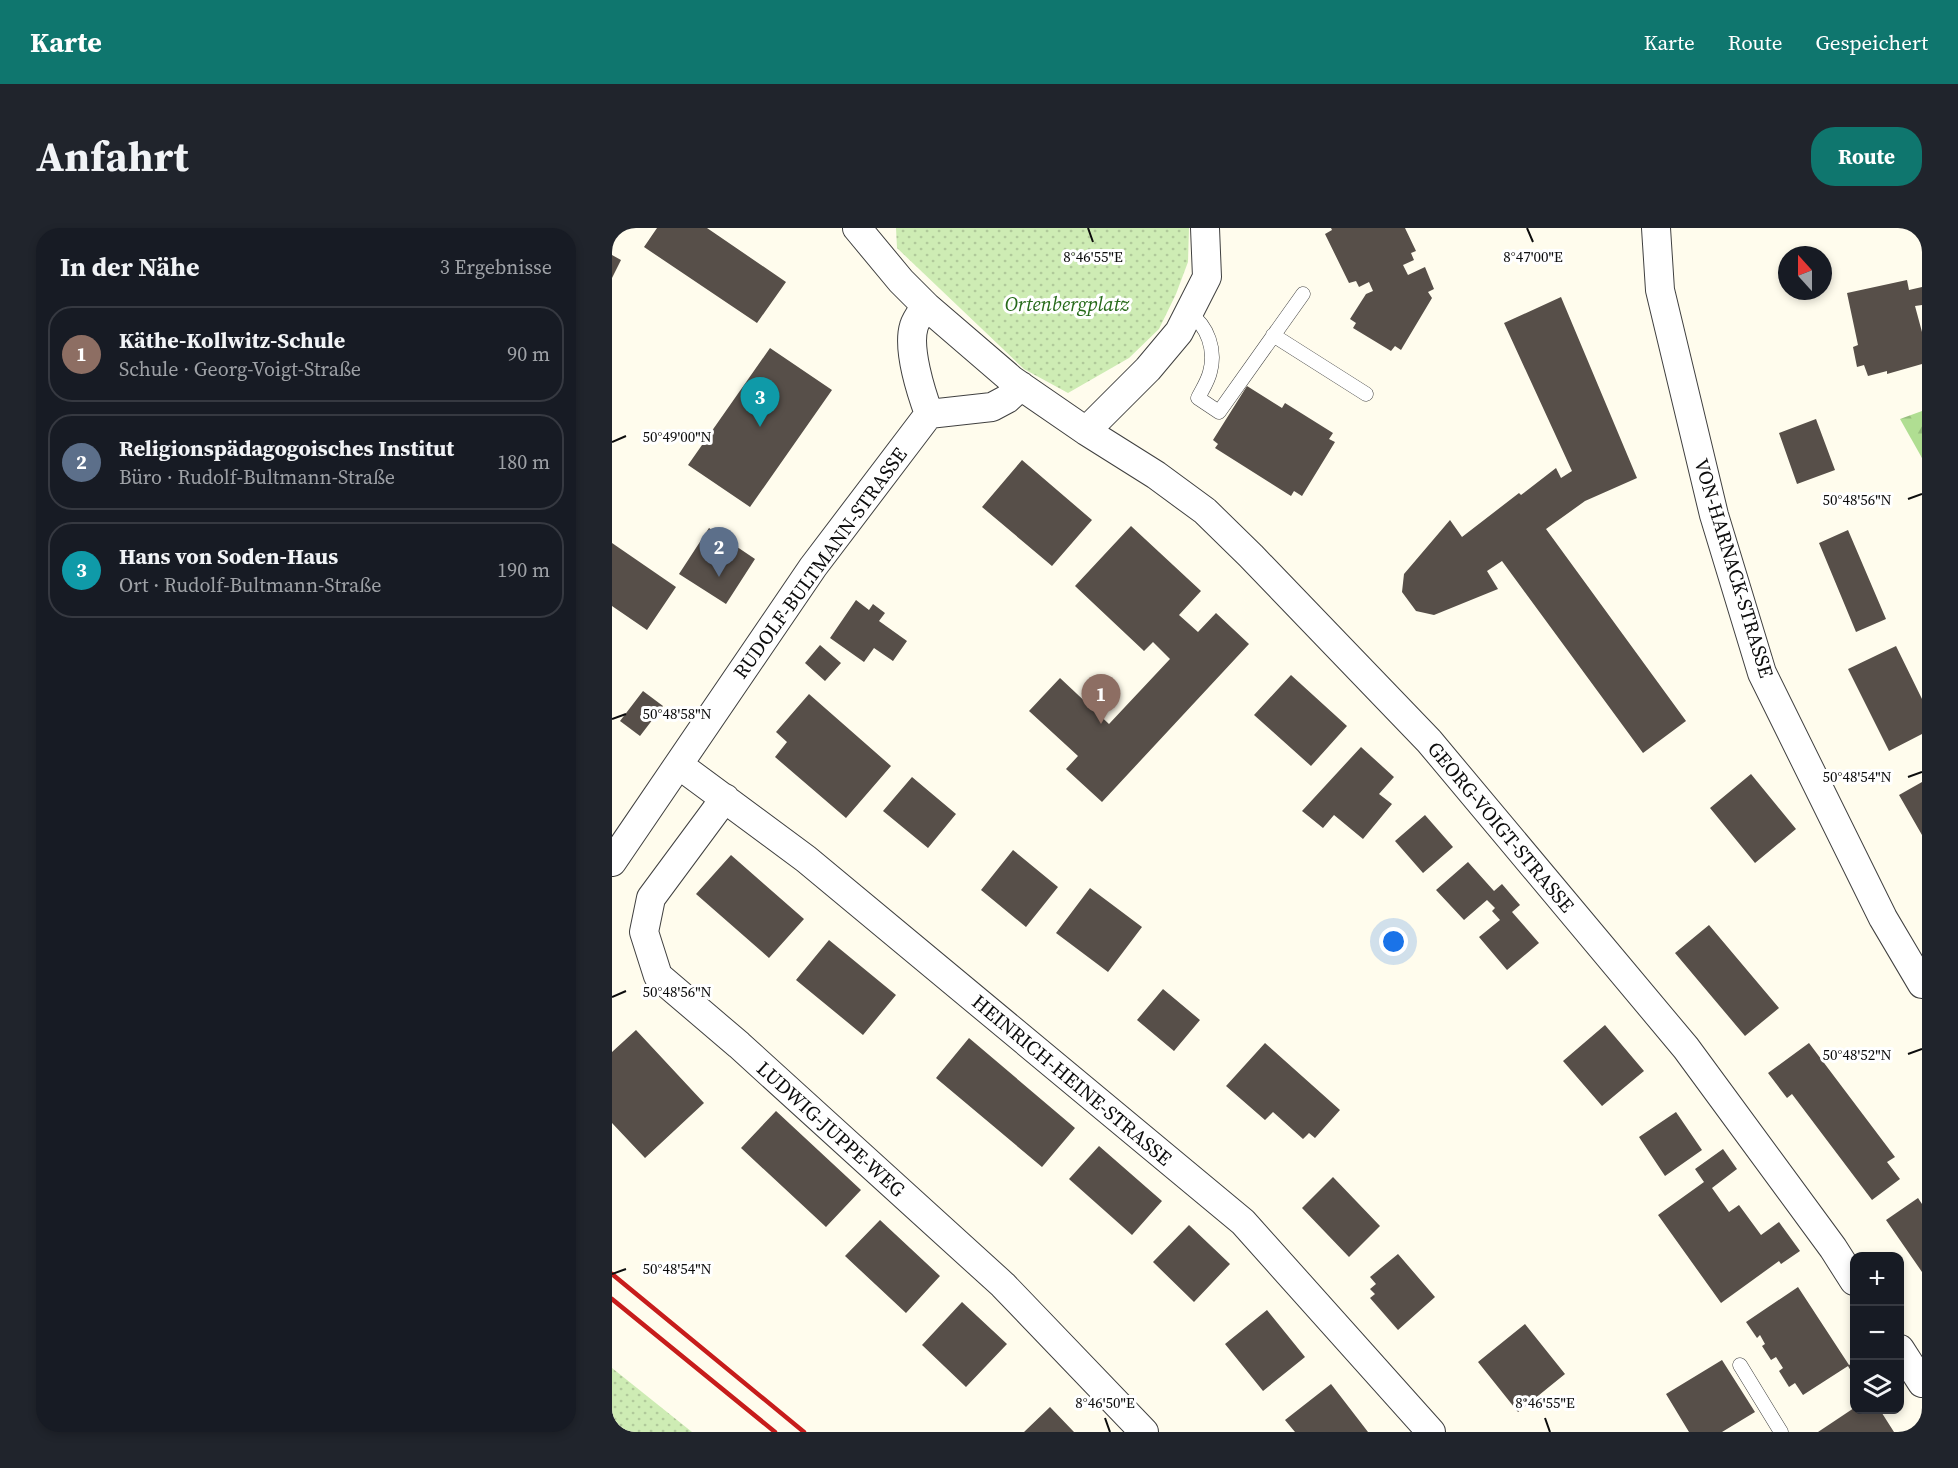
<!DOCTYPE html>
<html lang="de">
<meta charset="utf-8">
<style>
:root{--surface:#171b24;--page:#20242c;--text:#f1f3f6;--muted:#9ea1a6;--line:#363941;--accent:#0f766e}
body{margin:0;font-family:"Source Serif 4",serif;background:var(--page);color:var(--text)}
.controls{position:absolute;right:18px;bottom:18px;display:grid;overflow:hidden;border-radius:12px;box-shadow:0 3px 9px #0003}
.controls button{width:54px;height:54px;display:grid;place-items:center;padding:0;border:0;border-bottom:2px solid var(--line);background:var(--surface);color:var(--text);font:30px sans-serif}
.compass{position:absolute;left:1166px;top:18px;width:54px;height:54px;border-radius:50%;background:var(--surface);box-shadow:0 3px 9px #0003;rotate:339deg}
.you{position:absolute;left:782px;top:714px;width:21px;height:21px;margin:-15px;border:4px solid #fff;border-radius:50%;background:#1a73e8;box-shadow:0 0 0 9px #1a73e833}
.badge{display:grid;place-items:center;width:39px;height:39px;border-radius:50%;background:var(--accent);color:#fff;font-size:20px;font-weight:700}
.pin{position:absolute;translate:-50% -50px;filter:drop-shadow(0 2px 3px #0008)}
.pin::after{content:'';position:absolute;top:32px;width:21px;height:18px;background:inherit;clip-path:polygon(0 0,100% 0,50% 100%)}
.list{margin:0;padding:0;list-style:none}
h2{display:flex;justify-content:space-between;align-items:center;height:78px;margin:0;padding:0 24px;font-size:26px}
h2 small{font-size:20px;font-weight:400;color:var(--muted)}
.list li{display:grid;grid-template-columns:39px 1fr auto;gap:18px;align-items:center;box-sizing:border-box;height:96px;margin:0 12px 12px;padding:0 12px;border:2px solid var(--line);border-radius:24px}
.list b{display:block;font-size:22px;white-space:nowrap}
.list p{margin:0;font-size:20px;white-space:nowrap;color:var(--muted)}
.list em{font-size:20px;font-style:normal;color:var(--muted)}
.icon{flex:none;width:33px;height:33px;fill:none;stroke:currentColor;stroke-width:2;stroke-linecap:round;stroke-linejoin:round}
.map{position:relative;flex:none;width:1310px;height:1204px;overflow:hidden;border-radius:24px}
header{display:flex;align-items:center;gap:36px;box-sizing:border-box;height:84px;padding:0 30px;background:var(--accent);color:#fff}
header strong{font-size:28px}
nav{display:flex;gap:33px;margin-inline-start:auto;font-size:21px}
.intro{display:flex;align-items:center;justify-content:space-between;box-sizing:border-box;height:144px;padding:0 36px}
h1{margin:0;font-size:42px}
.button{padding:15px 27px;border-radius:24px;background:var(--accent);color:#fff;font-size:21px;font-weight:700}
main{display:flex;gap:36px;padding:0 36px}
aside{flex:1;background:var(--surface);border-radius:24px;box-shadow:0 3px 9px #0003}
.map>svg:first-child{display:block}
.forest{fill:url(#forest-firs)}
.park{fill:url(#park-dots)}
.building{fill:#574f49}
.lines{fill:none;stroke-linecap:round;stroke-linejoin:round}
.lane-casing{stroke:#404040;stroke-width:15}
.street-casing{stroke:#404040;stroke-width:30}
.lane{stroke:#fff;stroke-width:14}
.street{stroke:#fff;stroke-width:28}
.rail{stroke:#c71c1b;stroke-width:4.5}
.ticks{fill:none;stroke:#0d0d0d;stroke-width:2}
.labels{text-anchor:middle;stroke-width:6;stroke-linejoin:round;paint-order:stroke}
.park-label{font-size:20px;font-style:italic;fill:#256919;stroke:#fff}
.street-label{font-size:20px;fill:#0d0d0d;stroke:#fff}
.ticks-label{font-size:15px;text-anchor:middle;fill:#0d0d0d;stroke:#fff;stroke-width:6;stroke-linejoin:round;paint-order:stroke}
</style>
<header>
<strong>Karte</strong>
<nav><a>Karte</a><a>Route</a><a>Gespeichert</a></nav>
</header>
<div class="intro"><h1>Anfahrt</h1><a class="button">Route</a></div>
<main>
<aside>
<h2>In der Nähe<small>3 Ergebnisse</small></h2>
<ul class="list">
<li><span class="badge" style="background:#8d6e63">1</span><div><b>Käthe-Kollwitz-Schule</b><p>Schule · Georg-Voigt-Straße</p></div><em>90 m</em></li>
<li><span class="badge" style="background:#5c6f8a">2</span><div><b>Religionspädagogoisches Institut</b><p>Büro · Rudolf-Bultmann-Straße</p></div><em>180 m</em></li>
<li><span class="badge" style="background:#0f9aa8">3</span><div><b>Hans von Soden-Haus</b><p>Ort · Rudolf-Bultmann-Straße</p></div><em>190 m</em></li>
</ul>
</aside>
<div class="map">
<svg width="1310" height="1204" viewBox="0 0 1310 1204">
<defs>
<pattern id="forest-firs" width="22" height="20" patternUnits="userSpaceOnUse" patternTransform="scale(1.5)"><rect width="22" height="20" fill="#b0de92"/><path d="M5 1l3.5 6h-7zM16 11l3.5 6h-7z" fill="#96bd7d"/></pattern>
<pattern id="park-dots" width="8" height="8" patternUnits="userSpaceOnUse" patternTransform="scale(1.5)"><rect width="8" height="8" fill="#ceecb4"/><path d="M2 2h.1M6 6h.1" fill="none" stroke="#b0c99a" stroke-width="1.8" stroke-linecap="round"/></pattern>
</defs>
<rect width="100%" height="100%" fill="#fffced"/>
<path class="forest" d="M 1310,183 L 1310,230 L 1288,191 Z"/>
<path class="park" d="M 284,0 L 577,0 L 576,34 L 564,66 L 547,101 L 517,130 L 456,165 L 412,141 L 285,20 Z
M 0,1140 L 80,1204 L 0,1204 Z"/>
<path class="building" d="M 45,0 L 95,0 L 174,54 L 145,95 L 32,19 Z
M 719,0 L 793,0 L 804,23 L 799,25 L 802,32 L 791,37 L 796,47 L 813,39 L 822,61 L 816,64 L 820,70 L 789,122 L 783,118 L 779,123 L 741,100 L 744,95 L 738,91 L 754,66 L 761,63 L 757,54 L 747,59 L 744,53 L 737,55 L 713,6 L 720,2 Z
M 0,27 L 9,32 L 0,50 Z
M 1295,52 L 1297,62 L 1310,59 L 1310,77 L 1303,78 L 1310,104 L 1310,136 L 1275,146 L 1275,143 L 1256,148 L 1252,137 L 1245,139 L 1241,119 L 1246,117 L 1235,65 Z
M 949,69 L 1025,250 L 973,273 L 934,301 L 1074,493 L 1031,525 L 890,333 L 875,343 L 886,361 L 822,387 L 804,383 L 790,364 L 792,346 L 838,292 L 850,309 L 907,265 L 909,267 L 944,240 L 949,250 L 960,243 L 892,95 Z
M 158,120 L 220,162 L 138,279 L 76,237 Z
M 635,158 L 670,180 L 673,175 L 721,205 L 717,211 L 723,214 L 690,268 L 682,263 L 679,268 L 603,220 L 606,216 L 601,212 Z
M 1204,191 L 1223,242 L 1185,256 L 1167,205 Z
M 410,232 L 480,292 L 440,338 L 370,279 Z
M 519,298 L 589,363 L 567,387 L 586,404 L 604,385 L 637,416 L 490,574 L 454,541 L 466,528 L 417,483 L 448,450 L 497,496 L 558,431 L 541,414 L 532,423 L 463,358 Z
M 97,300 L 143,331 L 114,376 L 67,346 Z
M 1236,302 L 1274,391 L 1244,404 L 1207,315 Z
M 0,315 L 64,359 L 35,402 L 0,378 Z
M 244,372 L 257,382 L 261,376 L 273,385 L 267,393 L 295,413 L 281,433 L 262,420 L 252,434 L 218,410 Z
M 208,417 L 229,435 L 213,453 L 193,435 Z
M 1284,418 L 1310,471 L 1310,506 L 1277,523 L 1236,441 Z
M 679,447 L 735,498 L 699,538 L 642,487 Z
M 31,463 L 51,478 L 28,508 L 8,493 Z
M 197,466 L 279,538 L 234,590 L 163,529 L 175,514 L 164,504 Z
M 749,519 L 782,549 L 767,566 L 780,576 L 751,611 L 722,587 L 711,600 L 690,583 Z
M 1139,546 L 1184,601 L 1143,635 L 1098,580 Z
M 300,549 L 344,586 L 316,620 L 271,583 Z
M 1310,554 L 1310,607 L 1287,567 Z
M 813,587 L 841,619 L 811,645 L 783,613 Z
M 401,622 L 446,659 L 414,699 L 369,662 Z
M 119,627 L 192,691 L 157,730 L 84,666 Z
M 856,634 L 882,663 L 890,656 L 908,677 L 900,684 L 927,715 L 895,742 L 867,709 L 888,692 L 880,683 L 883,680 L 875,672 L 852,692 L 824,662 Z
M 478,660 L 530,699 L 496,744 L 444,705 Z
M 1097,697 L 1167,780 L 1133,808 L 1063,725 Z
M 217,712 L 284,767 L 251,807 L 184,752 Z
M 551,761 L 588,792 L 562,823 L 525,792 Z
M 993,797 L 1032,843 L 990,878 L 951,833 Z
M 24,802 L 92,875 L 33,930 L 0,895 L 0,824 Z
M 357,810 L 463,900 L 430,939 L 324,850 Z
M 653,815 L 728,882 L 703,910 L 697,905 L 691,911 L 661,884 L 653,892 L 614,858 Z
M 1197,815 L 1283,929 L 1275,934 L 1288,951 L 1260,972 L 1180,866 L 1175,870 L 1156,845 Z
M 164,883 L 249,962 L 214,999 L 129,920 Z
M 1064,884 L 1090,922 L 1053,948 L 1027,909 Z
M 487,918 L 550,973 L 520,1007 L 457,951 Z
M 1111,921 L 1125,941 L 1100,960 L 1117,984 L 1127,977 L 1149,1007 L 1167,994 L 1188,1023 L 1169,1036 L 1167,1033 L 1109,1075 L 1046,987 L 1092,954 L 1083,941 Z
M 721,949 L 768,998 L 737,1029 L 690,980 Z
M 1306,970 L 1310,976 L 1310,1044 L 1274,992 Z
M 268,992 L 328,1048 L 294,1085 L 233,1028 Z
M 577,997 L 618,1036 L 582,1074 L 541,1034 Z
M 786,1026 L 823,1069 L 786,1102 L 758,1070 L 763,1066 L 758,1061 L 764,1056 L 758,1049 Z
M 1186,1059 L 1237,1137 L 1242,1134 L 1242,1148 L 1236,1138 L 1191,1167 L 1183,1155 L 1177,1159 L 1167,1143 L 1171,1140 L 1164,1129 L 1159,1132 L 1150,1118 L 1153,1116 L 1148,1107 L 1145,1110 L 1134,1094 Z
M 350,1074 L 395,1116 L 354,1159 L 310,1117 Z
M 655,1082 L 693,1129 L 651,1163 L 613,1116 Z
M 913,1096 L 953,1146 L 906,1184 L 866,1134 Z
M 1110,1132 L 1143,1184 L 1110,1204 L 1077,1204 L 1054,1166 Z
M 719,1156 L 746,1191 L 756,1204 L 683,1204 L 673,1192 Z
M 438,1179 L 462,1204 L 412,1204 Z
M 1242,1180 L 1268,1182 L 1282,1204 L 1206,1204 Z"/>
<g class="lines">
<defs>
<path id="lane" d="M 577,85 C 596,98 604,122 598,144 C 596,153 590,162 586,170 L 607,184 L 691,66
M 661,107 L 754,166
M 1128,1137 L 1169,1204"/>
<path id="street" d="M 245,0 L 289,53 L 314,78 L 400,152 L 474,203 L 544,247 L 593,283 L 639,328 L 817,513 L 1074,820 L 1221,1020 L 1242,1053
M 1044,0 L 1048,62 L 1102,287 L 1150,445 L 1271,690 L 1310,756
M 314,78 C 310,84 304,91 302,98 C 295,120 309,164 317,186
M 474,203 L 536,141 L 567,104 L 595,49 L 593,0
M 67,537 L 194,631 L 631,994 L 819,1204
M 113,570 L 39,670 L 32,704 L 46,748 L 127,817 L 391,1057 L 532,1204
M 0,634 L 201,339 L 317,186 L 380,179 L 395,171 L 409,158
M 1288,1121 L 1310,1155"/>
</defs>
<use href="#lane" class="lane-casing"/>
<use href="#street" class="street-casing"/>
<use href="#lane" class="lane"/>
<use href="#street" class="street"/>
<path class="rail" d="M 0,1046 L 192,1204
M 0,1071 L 163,1204"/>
</g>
<path class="ticks" d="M 476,0 L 481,14M 915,0 L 921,14M 0,214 L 14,208M 1296,271 L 1310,266M 0,491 L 14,486M 1296,549 L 1310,544M 0,769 L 14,763M 1296,826 L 1310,821M 0,1046 L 14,1041M 493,1190 L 498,1204M 933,1190 L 938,1204"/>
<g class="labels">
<g class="park-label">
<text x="455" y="83">Ortenbergplatz</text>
</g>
<g class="street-label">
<text transform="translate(208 335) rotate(-54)" y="7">RUDOLF-BULTMANN-STRASSE</text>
<text transform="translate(1122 340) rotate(73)" y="7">VON-HARNACK-STRASSE</text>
<text transform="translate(889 599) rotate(50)" y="7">GEORG-VOIGT-STRASSE</text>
<text transform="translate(460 852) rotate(40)" y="7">HEINRICH-HEINE-STRASSE</text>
<text transform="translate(219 901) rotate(42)" y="7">LUDWIG-JUPPE-WEG</text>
</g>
</g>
<g class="ticks-label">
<text x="481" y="34">8°46'55"E</text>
<text x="921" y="34">8°47'00"E</text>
<text x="65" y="214">50°49'00"N</text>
<text x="1245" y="277">50°48'56"N</text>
<text x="65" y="491">50°48'58"N</text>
<text x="1245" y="554">50°48'54"N</text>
<text x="65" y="769">50°48'56"N</text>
<text x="1245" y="832">50°48'52"N</text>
<text x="65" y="1046">50°48'54"N</text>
<text x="493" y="1180">8°46'50"E</text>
<text x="933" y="1180">8°46'55"E</text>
</g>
</svg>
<div class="controls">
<button>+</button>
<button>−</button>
<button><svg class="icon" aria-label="layers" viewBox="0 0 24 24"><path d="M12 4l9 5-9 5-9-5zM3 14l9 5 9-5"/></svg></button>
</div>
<svg class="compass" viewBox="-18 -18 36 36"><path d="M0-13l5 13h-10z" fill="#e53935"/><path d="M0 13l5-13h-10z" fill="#9ea1a6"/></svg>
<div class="you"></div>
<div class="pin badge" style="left:489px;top:496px;background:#8d6e63">1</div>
<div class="pin badge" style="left:107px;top:349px;background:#5c6f8a">2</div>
<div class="pin badge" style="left:148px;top:199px;background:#0f9aa8">3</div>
</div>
</main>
